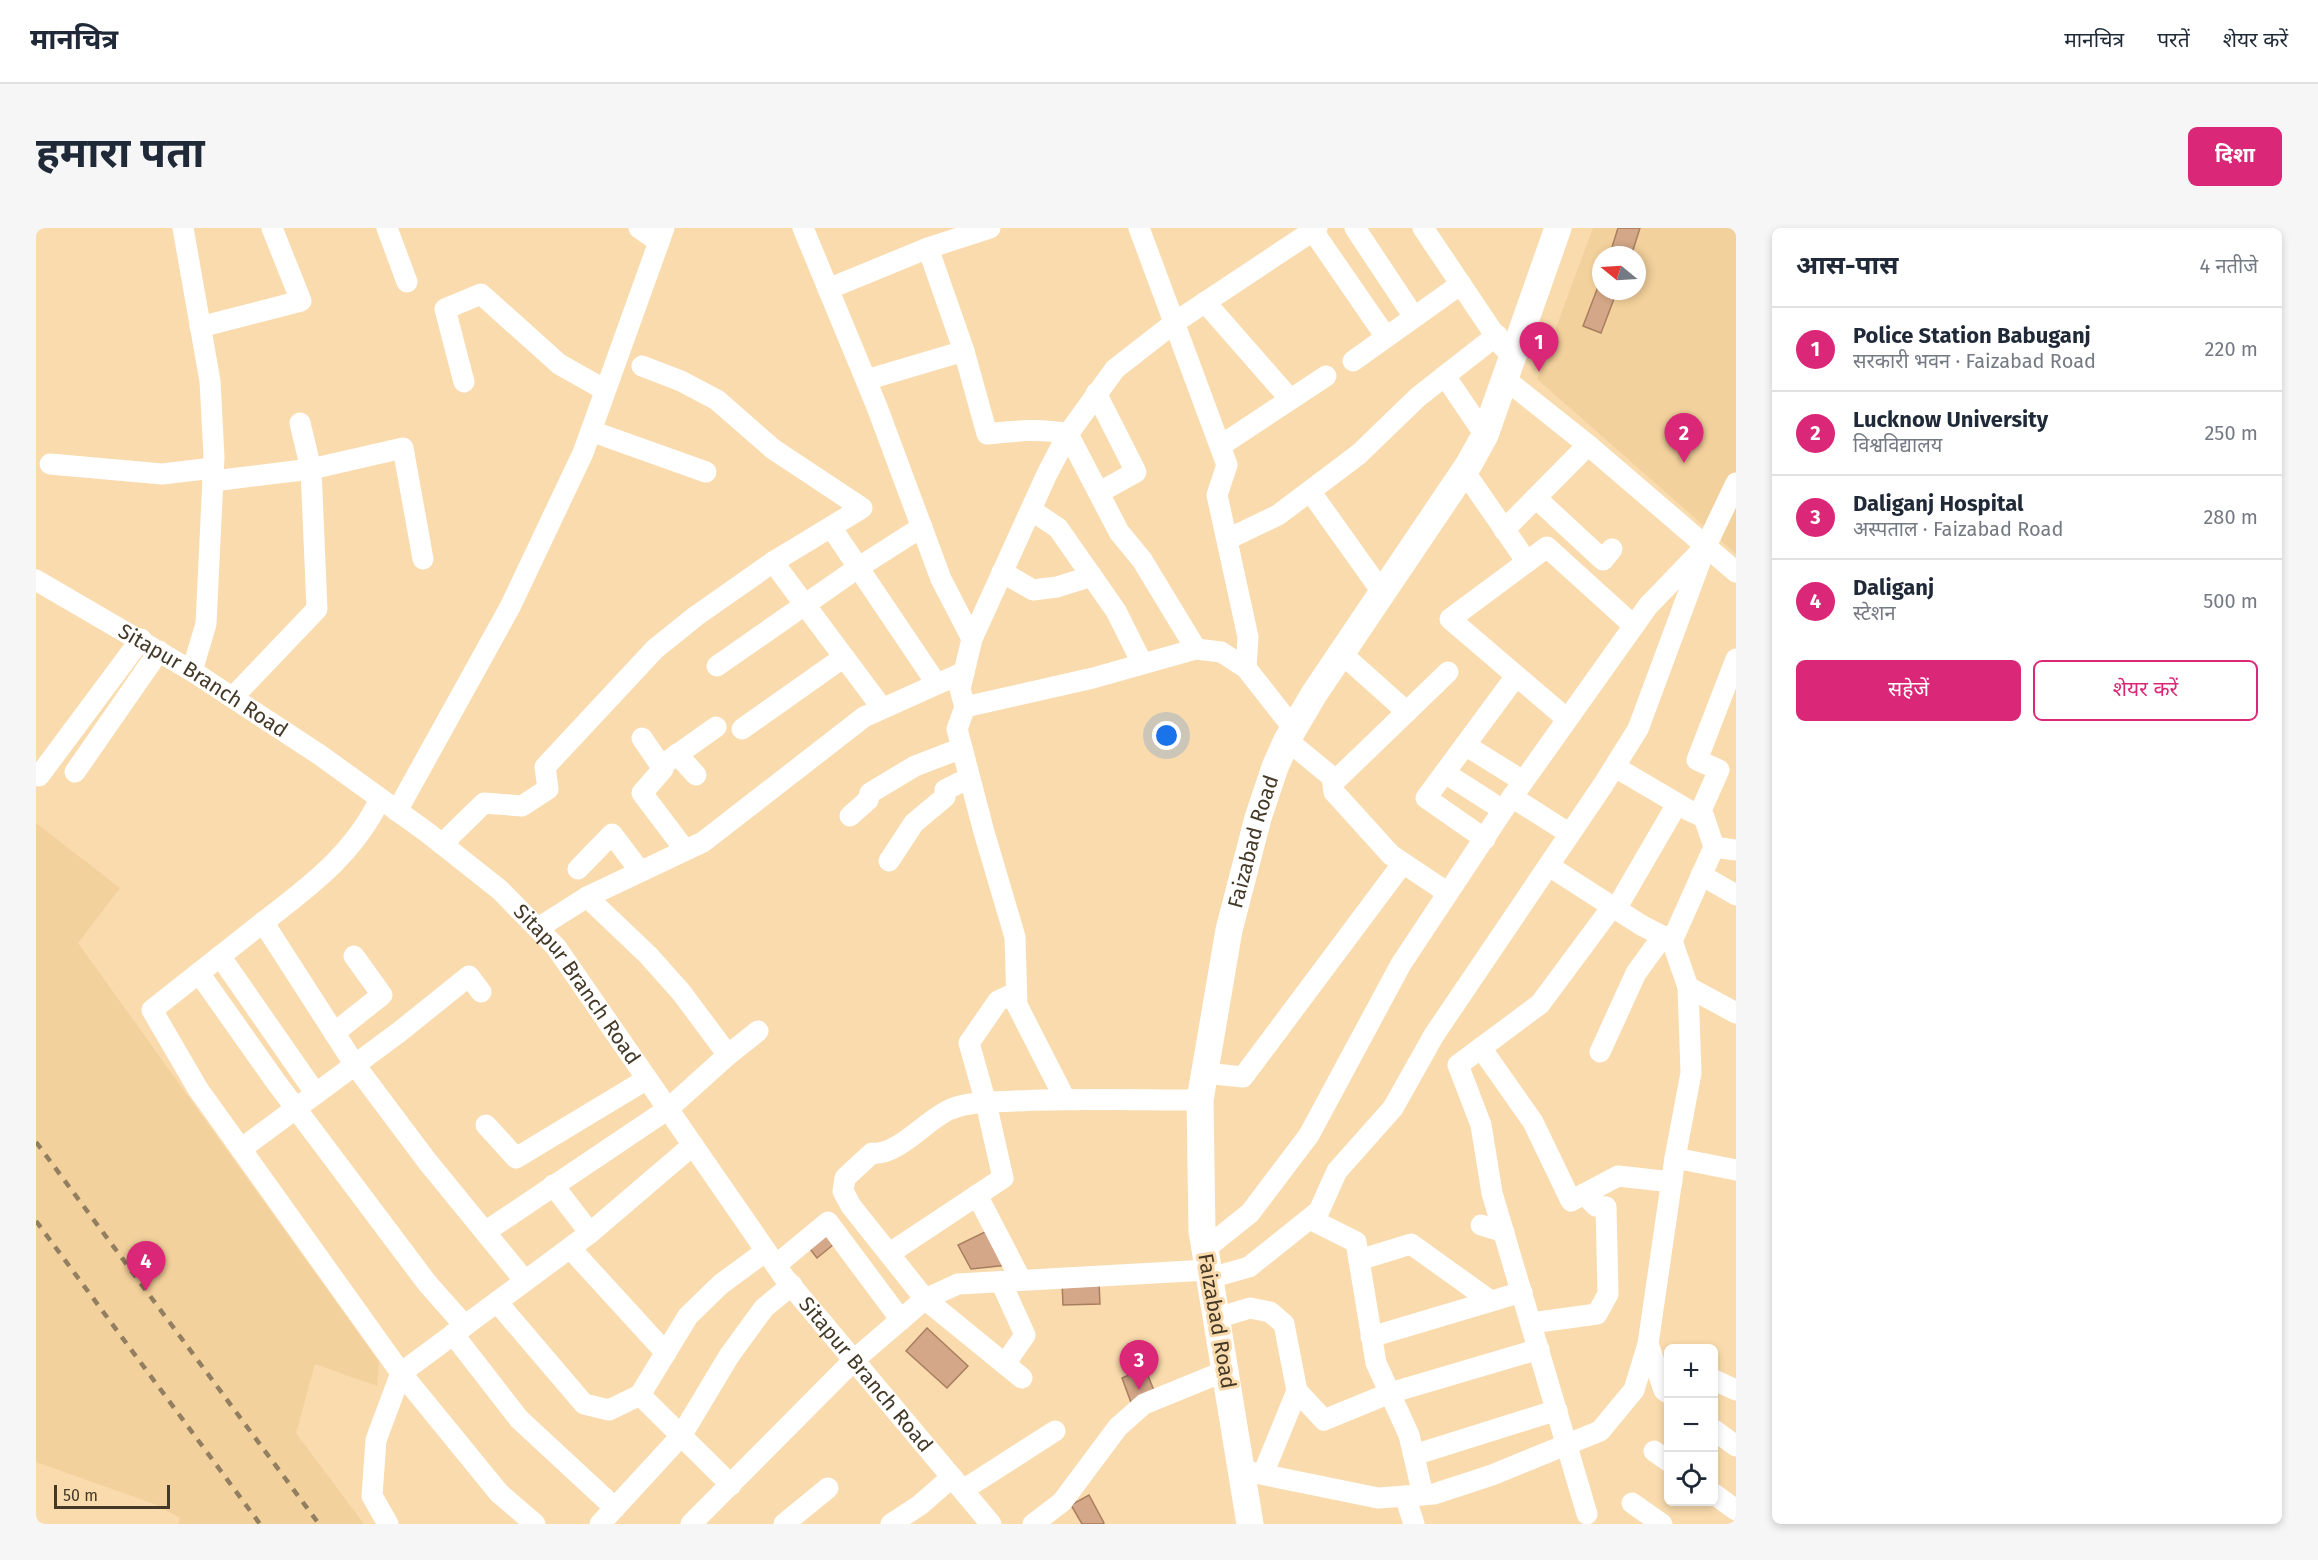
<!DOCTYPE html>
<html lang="hi">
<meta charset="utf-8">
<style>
:root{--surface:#fff;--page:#f6f6f7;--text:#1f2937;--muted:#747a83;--line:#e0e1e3;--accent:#db2777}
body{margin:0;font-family:"Fira Sans","Noto Sans Devanagari",sans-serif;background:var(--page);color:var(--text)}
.controls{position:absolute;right:18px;bottom:18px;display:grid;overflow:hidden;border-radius:9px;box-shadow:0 3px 9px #0003}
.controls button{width:54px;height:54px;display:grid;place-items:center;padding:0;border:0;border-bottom:2px solid var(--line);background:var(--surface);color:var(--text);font:30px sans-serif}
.compass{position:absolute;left:1556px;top:18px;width:54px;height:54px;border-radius:50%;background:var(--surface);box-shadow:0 3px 9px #0003;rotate:288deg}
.scale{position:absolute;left:18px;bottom:15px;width:116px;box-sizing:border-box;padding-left:6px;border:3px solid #443826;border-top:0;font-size:16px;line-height:21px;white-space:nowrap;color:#443826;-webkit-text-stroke:4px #f9dbad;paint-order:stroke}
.you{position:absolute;left:1131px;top:508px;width:21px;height:21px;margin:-15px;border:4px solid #fff;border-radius:50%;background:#1a73e8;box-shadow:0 0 0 9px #1a73e833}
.badge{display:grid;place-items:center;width:39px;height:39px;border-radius:50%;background:var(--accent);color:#fff;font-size:20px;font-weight:700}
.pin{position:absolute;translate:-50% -50px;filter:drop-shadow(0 2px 3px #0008)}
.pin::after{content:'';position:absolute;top:32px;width:21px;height:18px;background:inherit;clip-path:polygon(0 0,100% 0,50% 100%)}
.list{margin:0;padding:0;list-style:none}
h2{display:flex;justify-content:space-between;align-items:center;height:78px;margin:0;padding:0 24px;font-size:26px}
h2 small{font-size:20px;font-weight:400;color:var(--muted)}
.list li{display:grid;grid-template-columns:39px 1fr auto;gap:18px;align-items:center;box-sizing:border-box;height:84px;padding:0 24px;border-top:2px solid var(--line)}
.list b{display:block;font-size:22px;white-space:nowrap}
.list p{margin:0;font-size:20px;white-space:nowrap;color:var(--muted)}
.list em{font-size:20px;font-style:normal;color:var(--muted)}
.actions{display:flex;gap:12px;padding:18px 24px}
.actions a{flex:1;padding:14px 0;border:2px solid var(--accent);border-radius:9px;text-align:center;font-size:21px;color:var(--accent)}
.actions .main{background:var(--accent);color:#fff}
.icon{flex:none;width:33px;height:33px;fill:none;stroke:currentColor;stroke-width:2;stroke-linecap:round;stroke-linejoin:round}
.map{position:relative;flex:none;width:1700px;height:1296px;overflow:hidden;border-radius:9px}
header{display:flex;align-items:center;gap:36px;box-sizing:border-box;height:84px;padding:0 30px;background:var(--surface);border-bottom:2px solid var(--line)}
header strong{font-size:28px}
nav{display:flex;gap:33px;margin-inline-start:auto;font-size:21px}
.intro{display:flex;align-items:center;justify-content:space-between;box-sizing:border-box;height:144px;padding:0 36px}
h1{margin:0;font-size:42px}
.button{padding:15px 27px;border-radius:9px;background:var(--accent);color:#fff;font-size:21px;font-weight:700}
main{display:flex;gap:36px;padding:0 36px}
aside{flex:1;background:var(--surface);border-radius:9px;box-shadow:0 3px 9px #0003}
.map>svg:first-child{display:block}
.built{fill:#f3d19c;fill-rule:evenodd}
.building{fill:#d3a787;stroke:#a87e5f;stroke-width:1.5}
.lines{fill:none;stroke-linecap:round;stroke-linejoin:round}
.minor{stroke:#fff;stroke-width:21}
.major{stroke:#fff;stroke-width:27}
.rail{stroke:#927e60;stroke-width:4.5;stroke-dasharray:8 8;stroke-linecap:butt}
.labels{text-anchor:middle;stroke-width:6;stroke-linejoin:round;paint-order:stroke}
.street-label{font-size:21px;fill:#443826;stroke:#f9dbad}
</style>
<header>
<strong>मानचित्र</strong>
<nav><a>मानचित्र</a><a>परतें</a><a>शेयर करें</a></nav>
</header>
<div class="intro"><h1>हमारा पता</h1><a class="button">दिशा</a></div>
<main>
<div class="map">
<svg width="1700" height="1296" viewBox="0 0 1700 1296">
<rect width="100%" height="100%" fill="#f9dbad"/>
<path class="built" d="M 1557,0 L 1700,0 L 1700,326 L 1501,151 ZM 1565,27 L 1601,27 L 1601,63 L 1565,63 Z
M 0,595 L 84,660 L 42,715 L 343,1134 L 341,1158 L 279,1136 L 260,1205 L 328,1296 L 142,1296 L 144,1290 L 121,1277 L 0,1234 Z"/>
<path class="building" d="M 1582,0 L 1604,0 L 1596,25 L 1576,19 Z
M 1565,51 L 1565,63 L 1581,63 L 1565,105 L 1547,98 Z
M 792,999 L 803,1012 L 781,1030 L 770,1016 Z
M 955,1001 L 972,1037 L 935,1041 L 922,1017 Z
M 1063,1054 L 1064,1076 L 1027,1077 L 1026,1055 Z
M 891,1100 L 932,1138 L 911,1160 L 870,1123 Z
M 1109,1140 L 1121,1170 L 1097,1180 L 1086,1150 Z
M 1053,1267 L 1068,1295 L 1066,1296 L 1046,1296 L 1035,1277 Z"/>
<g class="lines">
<g class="minor">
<path d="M 147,0 L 174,153 L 178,229 L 170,396 L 156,443"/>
<path d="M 351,0 L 371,54"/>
<path d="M 603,0 L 623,14"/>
<path d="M 767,0 L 841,179 L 905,351 L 936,411"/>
<path d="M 1103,0 L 1191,237 L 1181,267 L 1212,409 L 1210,440"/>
<path d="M 1319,0 L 1378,89"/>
<path d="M 1387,0 L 1467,119"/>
<path d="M 1277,3 L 1350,109"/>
<path d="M 892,20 L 928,123 L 951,206 C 979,203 1004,200 1032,206 L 1083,304 L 1106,332 L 1160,421"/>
<path d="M 792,61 L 892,20 L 954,0"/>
<path d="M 1169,74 L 1254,171"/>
<path d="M 164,99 L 265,73 L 236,0"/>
<path d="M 1317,133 L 1425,56"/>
<path d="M 1409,148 L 1449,207"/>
<path d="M 1469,151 L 1552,217 L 1700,344"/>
<path d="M 830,152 L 928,123"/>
<path d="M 428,154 L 409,81 L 445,66 L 523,136 L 569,162"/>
<path d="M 1060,165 L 1100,244 L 1064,264"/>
<path d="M 555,203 L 670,244"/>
<path d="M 1184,218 L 1290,148"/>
<path d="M 14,236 L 126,246 L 177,240"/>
<path d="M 1428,243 L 1491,334"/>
<path d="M 177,253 L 275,241 L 367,220 L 387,331"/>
<path d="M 1274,263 L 1346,364"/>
<path d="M 1500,270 L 1567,332 L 1576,321"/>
<path d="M 995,282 L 1022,300 L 1080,383 L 1106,435"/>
<path d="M 795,299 L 900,455"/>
<path d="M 1468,302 L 1552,217"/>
<path d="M 1192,311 L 1242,287 L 1274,263 L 1323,226 L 1382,169 L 1461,107"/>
<path d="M 737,334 L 846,480"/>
<path d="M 966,344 L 997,362 L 1021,359 L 1056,348"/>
<path id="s1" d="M 0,352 L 156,443 L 284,527 L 392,605 L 464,662 L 520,719 L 748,1049 L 955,1296"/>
<path d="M 1305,425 L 1371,484"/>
<path d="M 681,438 L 823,339 L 886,299"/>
<path d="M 197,469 L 281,381 L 275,241 L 264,195"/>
<path d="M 929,479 L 1057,450 L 1160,421 L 1185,424 L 1210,440 L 1258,501"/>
<path d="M 1531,491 L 1414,391 L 1511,319 L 1598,398"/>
<path d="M 706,501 L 808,429"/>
<path d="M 606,510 L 627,541 L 606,565 L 649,622"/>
<path d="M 1251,512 L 1296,549 L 1298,564 L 1355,627 L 1412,665"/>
<path d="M 1429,517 L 1487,553"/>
<path d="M 641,526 L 660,547"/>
<path d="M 625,538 L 680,499"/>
<path d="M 1579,539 L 1654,583 L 1668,589 L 1678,619"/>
<path d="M 39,544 L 123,423"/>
<path d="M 1409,545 L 1456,575"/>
<path d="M 0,546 L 3,548 L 105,411"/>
<path d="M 1297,555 L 1412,444"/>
<path d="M 1476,569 L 1534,606"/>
<path d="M 344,571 C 317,628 270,661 221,699 C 186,727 151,754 116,782 L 162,861 L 365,1145 L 463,1265 L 499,1296"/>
<path d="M 361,583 L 474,379 L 547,225 L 628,0"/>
<path d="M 1663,587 L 1683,542 L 1661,532 L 1700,431"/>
<path d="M 814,588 L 832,572 L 834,565 L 879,538 L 926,520"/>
<path d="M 1449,611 L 1390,570 L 1480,448"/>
<path d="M 406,616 L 448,575 L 486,578 L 512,561 L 509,539 L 619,421 L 660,388 L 737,334 L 826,280 L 737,221 L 681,172 L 645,153 L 606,138"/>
<path d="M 853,633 L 878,595 L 909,569 L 909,562 L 933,550"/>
<path d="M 542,641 L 576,606 L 604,643"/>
<path d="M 1665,647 L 1700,667"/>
<path d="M 1580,681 L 1641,576"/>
<path d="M 227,694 L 319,837 L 391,933 L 489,1053"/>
<path d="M 502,700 L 551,669 L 667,614 L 828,489 L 928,444"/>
<path d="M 1636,713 L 1678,619 L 1700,622"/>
<path d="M 184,728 L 280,866"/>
<path d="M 163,745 L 240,854 L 391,1055 L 429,1098"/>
<path d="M 1652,759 L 1700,785"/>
<path d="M 298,805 L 346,767 L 318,728"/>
<path d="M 1445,820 L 1497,894 L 1535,973 L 1582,948 L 1636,954"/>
<path d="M 1564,824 L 1600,745 L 1627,708"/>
<path d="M 692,827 L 722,803"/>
<path d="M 1169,845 L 1207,849 L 1367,635"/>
<path d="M 1029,871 L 981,777 L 979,709 L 948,604 L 921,501 L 929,479 L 924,461 L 936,411 L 1011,246 L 1032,206 L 1079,141 L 1138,95 L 1281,0"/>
<path d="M 450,897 L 480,930 L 611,851"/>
<path d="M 205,921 L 362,805 L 433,748 L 445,764"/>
<path d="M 1639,930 L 1700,942"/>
<path d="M 517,957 L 554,1005"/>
<path d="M 941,967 L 985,1052"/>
<path d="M 1274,991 L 1320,1014 L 1340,1135 L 1373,1207 L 1387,1267"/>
<path d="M 1445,997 L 1468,1004"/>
<path d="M 449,1004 L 632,881 L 692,827 L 645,764 L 612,727 L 551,669"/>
<path d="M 534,1020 L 630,1125"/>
<path d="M 1169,1021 L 1214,985 L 1273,907 L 1365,736 L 1467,582 L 1612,378 L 1664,324"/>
<path d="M 854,1025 L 967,950 L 950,875 L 933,815 L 962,773 L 979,765"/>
<path d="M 1323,1032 L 1375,1016 L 1449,1069 L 1452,1074"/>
<path d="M 740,1037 L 792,994 L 865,1092"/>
<path d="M 1174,1050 L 1213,1039 L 1283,983 L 1301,943 L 1357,880 L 1398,807 L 1567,557 L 1602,501 L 1670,318 L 1700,255"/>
<path d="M 965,1054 L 989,1107 L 969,1136"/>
<path d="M 461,1074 L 548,1176 L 573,1182 L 604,1167 L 695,1257"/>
<path d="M 1181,1090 L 1214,1080 L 1234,1084 L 1248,1096 L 1261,1163 L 1227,1246"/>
<path d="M 1495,1095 L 1561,1086 L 1572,1066 L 1570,979 L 1560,978 L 1548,966"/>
<path d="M 417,1106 L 483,1191 L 579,1280"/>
<path d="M 1335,1109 L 1486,1064"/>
<path d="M 1612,1116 L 1628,1162 L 1632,1165"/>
<path d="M 986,1150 L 889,1071 L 815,978 L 807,963 L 809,950 L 836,925 C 861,929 893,889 915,881 C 934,873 959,874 979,873 C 1041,870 1102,872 1164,872"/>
<path d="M 1678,1152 L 1700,1162"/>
<path d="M 1261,1163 L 1288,1192 L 1354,1165 L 1503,1121"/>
<path d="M 604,1167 L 652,1088 L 685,1056 L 730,1023"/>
<path d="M 1678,1202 L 1700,1218"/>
<path d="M 1618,1223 L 1632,1233"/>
<path d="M 1378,1227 L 1521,1182"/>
<path d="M 1205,1242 L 1342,1270 L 1398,1266 L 1456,1247 L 1564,1203 L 1598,1162 L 1612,1116 L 1639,930 L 1655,845 L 1652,759 L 1636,713 L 1605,697 L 1513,638"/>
<path d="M 927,1262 L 1019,1203"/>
<path d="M 1678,1266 L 1700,1282"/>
<path d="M 1369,1268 L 1378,1296"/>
<path d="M 1596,1275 L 1626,1296"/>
<path d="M 1551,1286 L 1456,965 L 1445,897 L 1422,837 L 1504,776 L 1576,679"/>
<path d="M 352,1296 L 336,1268 L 340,1212 L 365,1145 L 554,1005 L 657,917"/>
<path d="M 564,1296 L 645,1208 L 693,1128 L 728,1080 L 756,1057"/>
<path d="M 655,1296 L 818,1132 L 889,1071 L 922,1056 L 1172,1042"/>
<path d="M 748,1296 L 792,1260"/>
<path d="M 855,1296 L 884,1277 L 916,1249"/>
<path d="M 997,1296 L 1026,1274 L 1082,1199 L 1108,1176 L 1189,1143"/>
</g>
<path class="major" id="s2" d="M 1214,1296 L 1166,1003 L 1164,872 L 1193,702 L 1222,590 L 1239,539 L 1251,512 L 1278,466 L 1433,236 L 1449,207 L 1522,0"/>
<path class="rail" d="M 0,914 L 283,1296
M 0,993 L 224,1296"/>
</g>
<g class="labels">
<g class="street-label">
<text dy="7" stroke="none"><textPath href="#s1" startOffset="195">Sitapur Branch Road</textPath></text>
<text dy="7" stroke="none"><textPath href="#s2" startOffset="692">Faizabad Road</textPath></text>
<text dy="7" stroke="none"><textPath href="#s1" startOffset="681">Sitapur Branch Road</textPath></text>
<text transform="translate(1181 1093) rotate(80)" y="7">Faizabad Road</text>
<text dy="7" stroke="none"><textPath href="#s1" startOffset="1167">Sitapur Branch Road</textPath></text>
</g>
</g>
</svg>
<div class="controls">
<button>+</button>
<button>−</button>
<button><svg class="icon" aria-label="locate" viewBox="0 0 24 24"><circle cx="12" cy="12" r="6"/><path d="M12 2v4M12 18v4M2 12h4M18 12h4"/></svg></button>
</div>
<svg class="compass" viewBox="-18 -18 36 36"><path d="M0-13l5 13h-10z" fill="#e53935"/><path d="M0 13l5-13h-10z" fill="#747a83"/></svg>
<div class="scale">50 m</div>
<div class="you"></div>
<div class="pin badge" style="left:1503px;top:144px">1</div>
<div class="pin badge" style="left:1648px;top:235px">2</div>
<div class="pin badge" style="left:1103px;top:1162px">3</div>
<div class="pin badge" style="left:110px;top:1063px">4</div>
</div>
<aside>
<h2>आस-पास<small>4 नतीजे</small></h2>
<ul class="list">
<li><span class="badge">1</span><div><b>Police Station Babuganj</b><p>सरकारी भवन · Faizabad Road</p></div><em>220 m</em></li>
<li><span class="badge">2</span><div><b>Lucknow University</b><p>विश्वविद्यालय</p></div><em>250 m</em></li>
<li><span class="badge">3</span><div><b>Daliganj Hospital</b><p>अस्पताल · Faizabad Road</p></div><em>280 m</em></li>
<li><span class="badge">4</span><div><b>Daliganj</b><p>स्टेशन</p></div><em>500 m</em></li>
</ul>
<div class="actions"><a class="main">सहेजें</a><a>शेयर करें</a></div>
</aside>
</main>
